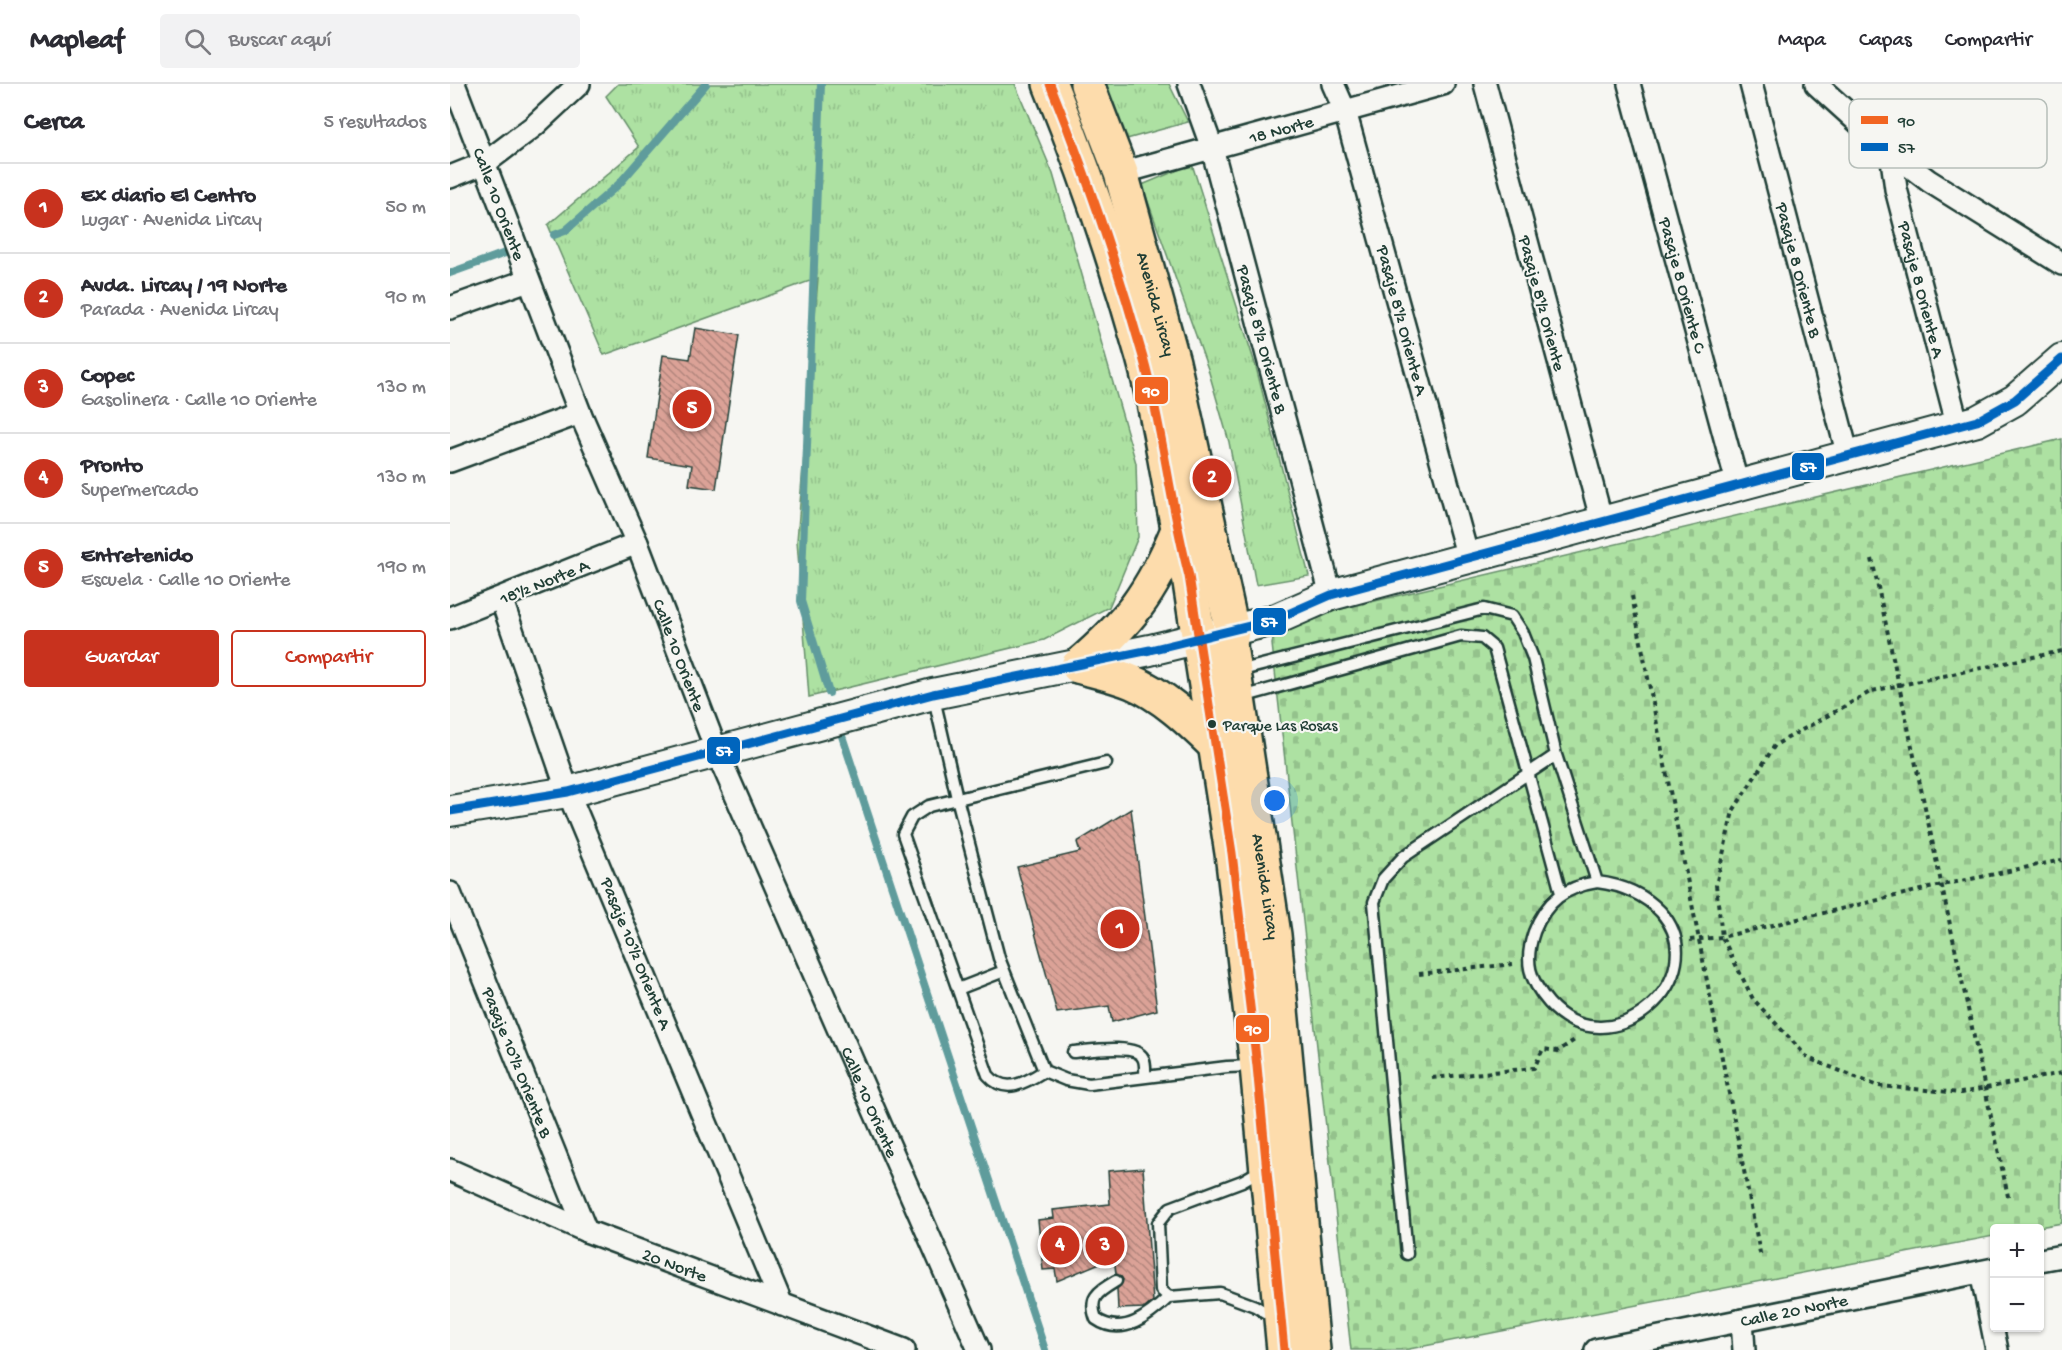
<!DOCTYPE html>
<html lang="es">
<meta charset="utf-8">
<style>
:root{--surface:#fff;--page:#f2f2f3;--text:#2b2b33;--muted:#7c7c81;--line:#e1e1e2;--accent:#c8321e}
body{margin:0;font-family:"Gochi Hand",sans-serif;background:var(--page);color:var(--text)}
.controls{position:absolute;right:18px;bottom:18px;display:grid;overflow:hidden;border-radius:6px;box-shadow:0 2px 4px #0004}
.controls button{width:54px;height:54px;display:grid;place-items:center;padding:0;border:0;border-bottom:2px solid var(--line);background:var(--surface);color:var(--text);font:30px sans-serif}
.you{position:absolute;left:825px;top:717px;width:21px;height:21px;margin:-15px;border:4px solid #fff;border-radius:50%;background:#1a73e8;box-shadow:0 0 0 9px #1a73e833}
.badge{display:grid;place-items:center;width:39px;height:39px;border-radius:50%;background:var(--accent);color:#fff;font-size:20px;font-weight:700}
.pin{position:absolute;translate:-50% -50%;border:3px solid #fff;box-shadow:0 2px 6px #0006}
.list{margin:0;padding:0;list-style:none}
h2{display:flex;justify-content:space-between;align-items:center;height:78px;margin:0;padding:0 24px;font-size:26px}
h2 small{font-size:20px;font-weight:400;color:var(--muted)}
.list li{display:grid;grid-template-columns:39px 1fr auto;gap:18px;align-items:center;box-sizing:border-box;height:90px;padding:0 24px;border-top:2px solid var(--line)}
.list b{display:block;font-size:22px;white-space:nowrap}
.list p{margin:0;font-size:20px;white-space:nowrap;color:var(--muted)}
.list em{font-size:20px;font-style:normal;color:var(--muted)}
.actions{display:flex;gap:12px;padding:18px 24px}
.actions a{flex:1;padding:14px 0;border:2px solid var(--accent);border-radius:6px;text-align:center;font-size:21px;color:var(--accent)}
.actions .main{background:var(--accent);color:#fff}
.icon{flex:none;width:33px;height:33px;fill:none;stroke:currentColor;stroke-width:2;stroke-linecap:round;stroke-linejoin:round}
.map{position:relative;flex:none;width:1612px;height:1266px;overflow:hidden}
header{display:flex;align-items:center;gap:36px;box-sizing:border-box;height:84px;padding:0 30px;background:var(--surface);border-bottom:2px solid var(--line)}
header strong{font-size:28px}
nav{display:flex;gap:33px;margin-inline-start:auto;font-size:21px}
.search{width:420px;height:54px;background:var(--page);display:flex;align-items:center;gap:15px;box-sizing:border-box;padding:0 21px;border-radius:6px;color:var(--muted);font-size:22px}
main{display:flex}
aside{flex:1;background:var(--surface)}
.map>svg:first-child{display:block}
.grass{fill:url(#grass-tufts);stroke:#668f6b;stroke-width:1.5}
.cemetery{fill:url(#cemetery-stones);stroke:#668f6b;stroke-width:1.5}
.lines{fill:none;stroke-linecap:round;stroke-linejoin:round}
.stream{stroke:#5f9c9c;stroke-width:8}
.building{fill:url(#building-back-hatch);stroke:#1f3d34;stroke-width:1.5}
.lane-casing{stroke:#1f3d34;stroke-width:15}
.street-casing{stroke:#1f3d34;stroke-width:26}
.secondary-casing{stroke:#1f3d34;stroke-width:34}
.primary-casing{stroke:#1f3d34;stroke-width:38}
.path{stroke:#1f3d34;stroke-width:4;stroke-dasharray:4.5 4.5;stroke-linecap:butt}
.lane{stroke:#f6f6f2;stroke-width:10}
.street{stroke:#f6f6f2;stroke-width:21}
.secondary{stroke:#f6f6f2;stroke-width:30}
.primary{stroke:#fddcac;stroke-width:33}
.bus-1-casing{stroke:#f6f6f2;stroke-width:14}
.bus-2-casing{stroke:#f6f6f2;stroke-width:14}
.bus-1{stroke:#f26522;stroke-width:9}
.bus-2{stroke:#0065bd;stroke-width:9}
.bus-dot{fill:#1f3d34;stroke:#f6f6f2;stroke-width:2}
.labels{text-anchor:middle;stroke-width:4.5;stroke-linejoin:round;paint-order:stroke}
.bus-label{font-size:16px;fill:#1f3d34;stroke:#f6f6f2;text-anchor:start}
.street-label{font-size:18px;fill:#1f3d34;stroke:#f6f6f2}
.key{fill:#f6f6f2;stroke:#b6beb9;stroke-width:1.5}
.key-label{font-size:16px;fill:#1f3d34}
.line-badge{stroke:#f6f6f2;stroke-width:2}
.badge-label{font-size:16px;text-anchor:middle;font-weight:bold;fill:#fff}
</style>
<header>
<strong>Mapleaf</strong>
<div class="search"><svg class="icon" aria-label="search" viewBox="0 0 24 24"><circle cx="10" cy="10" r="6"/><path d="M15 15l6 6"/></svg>Buscar aquí</div>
<nav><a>Mapa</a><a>Capas</a><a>Compartir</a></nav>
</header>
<main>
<aside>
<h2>Cerca<small>5 resultados</small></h2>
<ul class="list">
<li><span class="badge">1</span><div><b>Ex diario El Centro</b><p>Lugar · Avenida Lircay</p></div><em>50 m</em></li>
<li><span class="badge">2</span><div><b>Avda. Lircay / 19 Norte</b><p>Parada · Avenida Lircay</p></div><em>90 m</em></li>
<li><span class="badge">3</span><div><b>Copec</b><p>Gasolinera · Calle 10 Oriente</p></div><em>130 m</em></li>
<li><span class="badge">4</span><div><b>Pronto</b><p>Supermercado</p></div><em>130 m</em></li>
<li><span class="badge">5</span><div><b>Entretenido</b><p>Escuela · Calle 10 Oriente</p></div><em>190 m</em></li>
</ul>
<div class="actions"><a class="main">Guardar</a><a>Compartir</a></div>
</aside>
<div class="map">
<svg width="1612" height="1266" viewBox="0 0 1612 1266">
<defs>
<pattern id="grass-tufts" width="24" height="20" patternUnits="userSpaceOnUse" patternTransform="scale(1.5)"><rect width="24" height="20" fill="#ade1a2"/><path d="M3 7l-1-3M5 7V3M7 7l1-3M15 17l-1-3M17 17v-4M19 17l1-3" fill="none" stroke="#94c28c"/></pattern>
<pattern id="cemetery-stones" width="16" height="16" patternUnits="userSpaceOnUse" patternTransform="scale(1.5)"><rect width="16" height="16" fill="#ade1a2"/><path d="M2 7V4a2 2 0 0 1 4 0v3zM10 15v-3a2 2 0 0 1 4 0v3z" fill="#94c28c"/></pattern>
<pattern id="building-back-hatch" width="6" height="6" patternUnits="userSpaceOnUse" patternTransform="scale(1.5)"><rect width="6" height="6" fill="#dba297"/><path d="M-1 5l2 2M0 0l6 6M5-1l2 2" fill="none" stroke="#b1857c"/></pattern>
</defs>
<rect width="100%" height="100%" fill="#f6f6f2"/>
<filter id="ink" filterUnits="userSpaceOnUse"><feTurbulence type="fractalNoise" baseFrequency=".0167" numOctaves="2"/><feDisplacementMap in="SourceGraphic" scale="12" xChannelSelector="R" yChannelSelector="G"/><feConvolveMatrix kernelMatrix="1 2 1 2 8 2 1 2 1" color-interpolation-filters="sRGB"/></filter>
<g filter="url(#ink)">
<path class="grass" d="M 168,0 L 565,0 L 603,90 L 686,379 L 688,453 L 659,523 L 594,556 L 359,613 L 347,457 L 368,194 L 154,271 L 98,141 L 189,63 L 156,12 Z
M 652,0 L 719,0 L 738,38 L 673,56 Z
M 742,80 L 806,283 L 859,492 L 806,501 L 779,358 L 758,285 L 692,101 Z"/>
<path class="cemetery" d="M 1612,355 L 1612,1139 L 1583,1144 L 1544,1144 L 1544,1152 L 954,1266 L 901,1266 L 822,560 L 826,543 L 836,538 Z"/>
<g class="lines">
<path class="stream" d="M 371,0 L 351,517 L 379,609
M 104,151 L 115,147 L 169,100 L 256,0
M 0,189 L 66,165
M 392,652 L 595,1266"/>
</g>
<path class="building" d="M 245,244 L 289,251 L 266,405 L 239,401 L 242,381 L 198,374 L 213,271 L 240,275 Z
M 681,725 L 707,926 L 662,938 L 659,922 L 607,929 L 567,783 L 630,768 L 627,758 Z
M 693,1084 L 703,1217 L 695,1224 L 668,1225 L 667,1205 L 673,1196 L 666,1190 L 664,1173 L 607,1197 L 605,1185 L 593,1186 L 588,1136 L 604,1134 L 603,1126 L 660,1120 L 658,1087 Z"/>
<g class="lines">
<defs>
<path id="lane" d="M 788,587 L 1034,525 L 1062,532 L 1073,549 L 1083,574 L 1106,671 L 1147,798
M 483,610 L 507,714 L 549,874 L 594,987
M 792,613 L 1011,552 L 1032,554 L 1044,564 L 1111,809
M 656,679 L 479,722 L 462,733 L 453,750 L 538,991 C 555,1011 575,999 594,987 L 616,996 L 639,1000 L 777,983 L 803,982
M 1147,798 C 1172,801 1194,810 1211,828 C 1267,892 1161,988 1099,919 C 1079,896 1074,877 1084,848 C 1096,817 1115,803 1147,798 Z
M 508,905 L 554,887
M 623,968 C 637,967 686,959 693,974 C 696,979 695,987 695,993
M 811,1086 L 792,1097 L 720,1124 L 708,1139 L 711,1206 L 719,1213 L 770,1209 L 805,1222 L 826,1235
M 957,1170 L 924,818 L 933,795 L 953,773 L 1106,671
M 666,1197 C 648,1208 638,1213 646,1235 C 673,1254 700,1231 719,1213"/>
<g id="street">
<path id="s1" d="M 4,0 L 130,329 L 187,459 L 267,668 L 529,1266"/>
<path d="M 739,0 L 762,64 L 881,511"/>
<path d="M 883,0 L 895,27 L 1018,474"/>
<path d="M 1035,0 L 1152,438"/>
<path id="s2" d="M 1179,0 L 1288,402"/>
<path id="s3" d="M 1301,0 L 1398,372"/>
<path d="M 1366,0 L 1441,68 L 1479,97 L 1612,180"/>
<path id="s4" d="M 1441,68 L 1446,105 L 1508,343"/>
<path id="s5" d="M 671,89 L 993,0"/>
<path d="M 0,93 L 35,79 L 84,42 L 129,0"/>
<path d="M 0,224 L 78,196"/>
<path d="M 0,377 L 130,329"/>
<path d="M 51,514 L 118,708 L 332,1221"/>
<path d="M 0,534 L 187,459"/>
<path d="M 0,809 L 136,1147"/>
<path id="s6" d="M 0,1086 L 136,1147 L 454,1266"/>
<path d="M 1590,1176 L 1612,1172"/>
<path d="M 1531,1188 L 1547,1266"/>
<path d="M 1292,1236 L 1294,1266"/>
<path id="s7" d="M 1146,1266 L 1544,1185"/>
</g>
<path id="secondary" d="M 0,727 L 118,708 L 483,610 L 700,566 L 824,536 L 881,511 L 1527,337 L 1565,316 L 1612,275"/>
<g id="primary">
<path d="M 600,0 C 636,89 667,180 693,273 C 713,345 720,420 739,492 L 782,769 L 807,982 L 834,1266"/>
<path id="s8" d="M 637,0 L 671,89 L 723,278 L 782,546 L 780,562 L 824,851 L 863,1266"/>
<path d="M 628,582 C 679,538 701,510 727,448"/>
<path d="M 628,582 C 646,587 665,591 682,598 C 715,612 742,639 767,663"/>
</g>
</defs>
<use href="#lane" class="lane-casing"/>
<use href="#street" class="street-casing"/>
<use href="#secondary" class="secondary-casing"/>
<use href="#primary" class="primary-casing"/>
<path class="path" d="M 1422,475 L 1559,1117
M 1182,512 L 1311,1174
M 1612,567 L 1422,607 L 1325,661 L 1283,727 L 1266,801 L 1272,853 L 1303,915 L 1358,974 L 1428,1002 L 1511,1009 L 1612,989
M 1240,856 L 1272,853 L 1492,801 L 1612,776
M 969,890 L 1063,880
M 982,994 L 1084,984 L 1093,965 L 1108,967 L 1126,955"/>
<use href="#lane" class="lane"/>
<use href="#street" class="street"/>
<use href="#secondary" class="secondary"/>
<use href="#primary" class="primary"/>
<defs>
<path id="bus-1" d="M 600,0 C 636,89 667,180 693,273 C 713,345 720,420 739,492 L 782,769 L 807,982 L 834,1266"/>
<path id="bus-2" d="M 0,727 L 118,708 L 483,610 L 700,566 L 824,536 L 881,511 L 1527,337 L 1565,316 L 1612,275"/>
</defs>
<use href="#bus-1" class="bus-1-casing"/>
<use href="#bus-2" class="bus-2-casing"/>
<use href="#bus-1" class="bus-1"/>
<use href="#bus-2" class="bus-2"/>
</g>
</g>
<circle class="bus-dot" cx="762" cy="640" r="5"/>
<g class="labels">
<g class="bus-label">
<text x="773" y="646">Parque Las Rosas</text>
</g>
<g class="street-label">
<text dy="6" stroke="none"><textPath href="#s5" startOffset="166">18 Norte</textPath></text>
<text dy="6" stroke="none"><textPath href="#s1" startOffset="128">Calle 10 Oriente</textPath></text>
<text dy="6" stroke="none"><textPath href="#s3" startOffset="192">Pasaje 8 Oriente B</textPath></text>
<text dy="6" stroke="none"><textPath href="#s2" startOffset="208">Pasaje 8 Oriente C</textPath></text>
<text dy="6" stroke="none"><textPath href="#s4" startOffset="141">Pasaje 8 Oriente A</textPath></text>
<text transform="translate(1093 219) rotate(75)" y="6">Pasaje 8½ Oriente</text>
<text dy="6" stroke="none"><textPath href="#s8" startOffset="231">Avenida Lircay</textPath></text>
<text transform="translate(953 236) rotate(75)" y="6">Pasaje 8½ Oriente A</text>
<text transform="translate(813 255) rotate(75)" y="6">Pasaje 8½ Oriente B</text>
<text transform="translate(94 497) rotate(-22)" y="6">18½ Norte A</text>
<text dy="6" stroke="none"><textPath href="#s1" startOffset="614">Calle 10 Oriente</textPath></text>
<text dy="6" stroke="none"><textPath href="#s8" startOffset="825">Avenida Lircay</textPath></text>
<text transform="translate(187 869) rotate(68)" y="6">Pasaje 10½ Oriente A</text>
<text transform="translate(68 978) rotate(68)" y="6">Pasaje 10½ Oriente B</text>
<text dy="6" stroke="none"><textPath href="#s1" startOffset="1100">Calle 10 Oriente</textPath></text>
<text dy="6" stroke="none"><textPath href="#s6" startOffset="244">20 Norte</textPath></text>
<text dy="6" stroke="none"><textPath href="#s7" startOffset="202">Calle 20 Norte</textPath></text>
</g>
</g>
<rect x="1399" y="15" width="198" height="69" rx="9" class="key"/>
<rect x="1411" y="32" width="27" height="8" fill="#f26522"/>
<rect x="1411" y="59" width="27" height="8" fill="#0065bd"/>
<g class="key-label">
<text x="1448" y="42">90</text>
<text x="1448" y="69">57</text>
</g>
<g class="line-badge">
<rect x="684" y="292" width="35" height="29" rx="6" fill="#f26522"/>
<rect x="1341" y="368" width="34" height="29" rx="6" fill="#0065bd"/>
<rect x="802" y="523" width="35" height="29" rx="6" fill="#0065bd"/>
<rect x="256" y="652" width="35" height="29" rx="6" fill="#0065bd"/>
<rect x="785" y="930" width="35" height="29" rx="6" fill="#f26522"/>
</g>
<g class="badge-label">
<text x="701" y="312">90</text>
<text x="1358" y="388">57</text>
<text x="819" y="543">57</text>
<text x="274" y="672">57</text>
<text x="803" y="950">90</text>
</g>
</svg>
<div class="controls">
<button>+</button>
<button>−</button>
</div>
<div class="you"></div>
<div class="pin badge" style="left:670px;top:845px">1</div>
<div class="pin badge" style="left:762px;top:394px">2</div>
<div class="pin badge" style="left:655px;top:1162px">3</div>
<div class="pin badge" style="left:610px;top:1161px">4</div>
<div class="pin badge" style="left:242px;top:325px">5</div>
</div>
</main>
